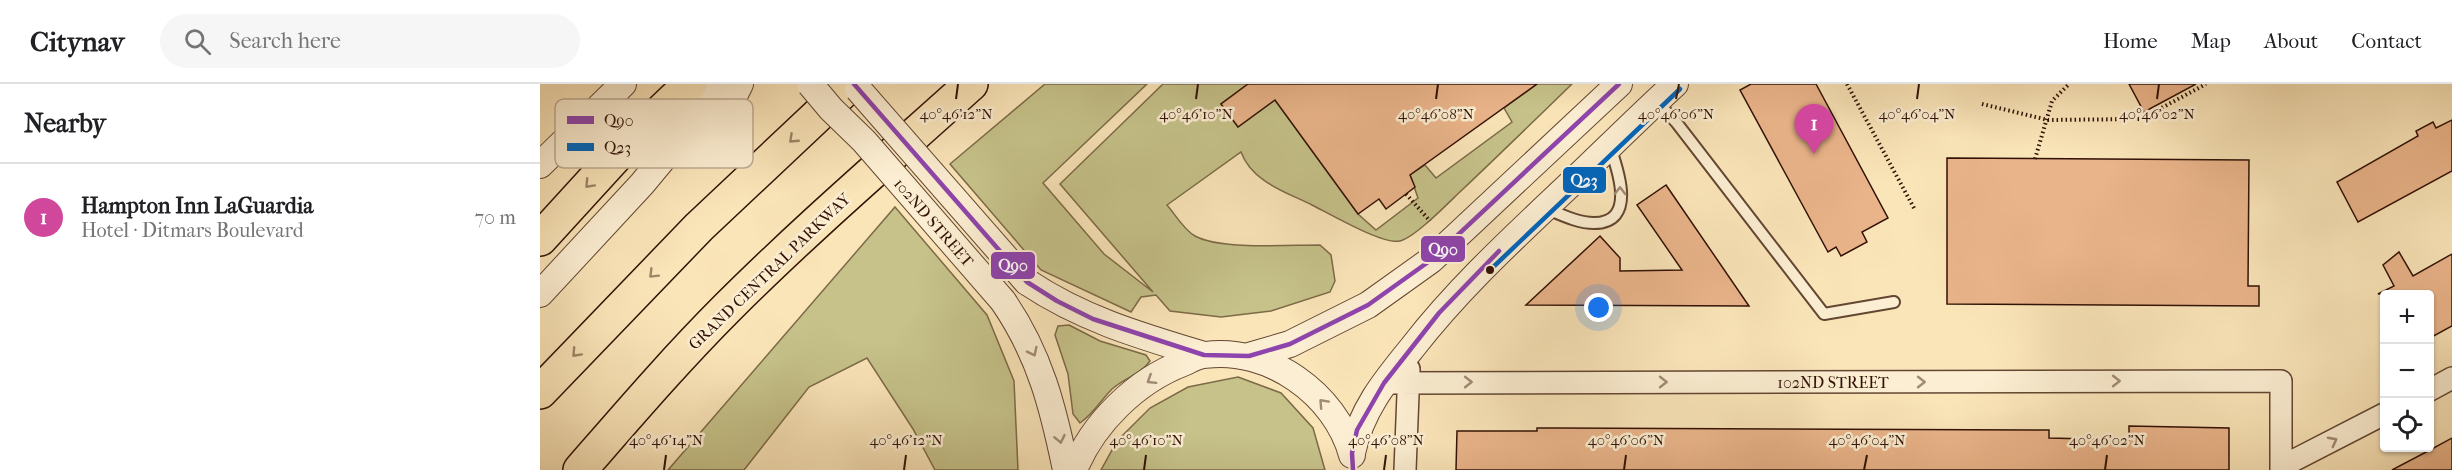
<!DOCTYPE html>
<meta charset="utf-8">
<style>
:root{--surface:#fff;--page:#f6f6f6;--text:#202124;--muted:#757577;--line:#e0e0e0;--accent:#b45309}
body{margin:0;font-family:"IM FELL French Canon",serif;background:var(--page);color:var(--text)}
.controls{position:absolute;right:18px;bottom:18px;display:grid;overflow:hidden;border-radius:6px;box-shadow:0 2px 4px #0004}
.controls button{width:54px;height:54px;display:grid;place-items:center;padding:0;border:0;border-bottom:2px solid var(--line);background:var(--surface);color:var(--text);font:30px sans-serif}
.you{position:absolute;left:1059px;top:224px;width:21px;height:21px;margin:-15px;border:4px solid #fff;border-radius:50%;background:#1a73e8;box-shadow:0 0 0 9px #1a73e833}
.badge{display:grid;place-items:center;width:39px;height:39px;border-radius:50%;background:var(--accent);color:#fff;font-size:20px;font-weight:700}
.pin{position:absolute;translate:-50% -50px;filter:drop-shadow(0 2px 3px #0008)}
.pin::after{content:'';position:absolute;top:32px;width:21px;height:18px;background:inherit;clip-path:polygon(0 0,100% 0,50% 100%)}
.list{margin:0;padding:0;list-style:none}
h2{display:flex;justify-content:space-between;align-items:center;height:78px;margin:0;padding:0 24px;font-size:26px}
h2 small{font-size:20px;font-weight:400;color:var(--muted)}
.list li{display:grid;grid-template-columns:39px 1fr auto;gap:18px;align-items:center;box-sizing:border-box;height:108px;padding:0 24px;border-top:2px solid var(--line)}
.list b{display:block;font-size:22px;white-space:nowrap}
.list p{margin:0;font-size:20px;white-space:nowrap;color:var(--muted)}
.list em{font-size:20px;font-style:normal;color:var(--muted)}
.icon{flex:none;width:33px;height:33px;fill:none;stroke:currentColor;stroke-width:2;stroke-linecap:round;stroke-linejoin:round}
.map{position:relative;flex:none;width:1912px;height:386px;overflow:hidden}
header{display:flex;align-items:center;gap:36px;box-sizing:border-box;height:84px;padding:0 30px;background:var(--surface);border-bottom:2px solid var(--line)}
header strong{font-size:28px}
nav{display:flex;gap:33px;margin-inline-start:auto;font-size:21px}
.search{width:420px;height:54px;background:var(--page);display:flex;align-items:center;gap:15px;box-sizing:border-box;padding:0 21px;border-radius:33px;color:var(--muted);font-size:22px}
main{display:flex}
aside{flex:1;background:var(--surface)}
.map>svg:first-child{display:block}
.green{fill:#c6c28a;stroke:#7c6a48;stroke-width:1.5}
.building{fill:#eab48a;stroke:#311105;stroke-width:1.5}
.lines{fill:none;stroke-linecap:round;stroke-linejoin:round}
.service-casing{stroke:#634632;stroke-width:14}
.minor-casing{stroke:#634632;stroke-width:24}
.tertiary-casing{stroke:#634632;stroke-width:28}
.motorway-casing{stroke:#311105;stroke-width:36}
.path{stroke:#311105;stroke-width:4;stroke-dasharray:1.5 3;stroke-linecap:butt}
.service{stroke:#fceed2;stroke-width:10}
.minor{stroke:#fceed2;stroke-width:21}
.tertiary{stroke:#fceed2;stroke-width:26}
.motorway{stroke:#fae5b9;stroke-width:33}
.tertiary-bridge-casing{stroke:#634632;stroke-width:28;stroke-linecap:butt}
.path-bridge{stroke:#311105;stroke-width:4;stroke-dasharray:1.5 3;stroke-linecap:butt}
.tertiary-bridge{stroke:#fceed2;stroke-width:26}
.bus-1-casing{stroke:#fceed2;stroke-width:9}
.bus-2-casing{stroke:#fceed2;stroke-width:9}
.bus-1{stroke:#8e44ad;stroke-width:4.5}
.bus-2{stroke:#0065bd;stroke-width:4.5}
.oneway{stroke:#a08668}
.oneway2{stroke:#a18b76}
.ticks{fill:none;stroke:#311105;stroke-width:2}
.bus-dot{fill:#311105;stroke:#fceed2;stroke-width:2}
.labels{text-anchor:middle;stroke-width:5;stroke-linejoin:round;paint-order:stroke}
.street-label{font-size:16px;fill:#311105;stroke:#fceed2}
.key{fill:#fceed2;stroke:#bfac94;stroke-width:1.5}
.key-label{font-size:16px;fill:#311105}
.ticks-label{font-size:15px;text-anchor:middle;fill:#311105;stroke:#fceed2;stroke-width:5;stroke-linejoin:round;paint-order:stroke}
.line-badge{stroke:#fceed2;stroke-width:2}
.badge-label{font-size:16px;text-anchor:middle;font-weight:bold;fill:#fff}
</style>
<header>
<strong>Citynav</strong>
<div class="search"><svg class="icon" aria-label="search" viewBox="0 0 24 24"><circle cx="10" cy="10" r="6"/><path d="M15 15l6 6"/></svg>Search here</div>
<nav><a>Home</a><a>Map</a><a>About</a><a>Contact</a></nav>
</header>
<main>
<aside>
<h2>Nearby<small></small></h2>
<ul class="list">
<li><span class="badge" style="background:#d1479c">1</span><div><b>Hampton Inn LaGuardia</b><p>Hotel · Ditmars Boulevard</p></div><em>70 m</em></li>
</ul>
</aside>
<div class="map">
<svg width="1912" height="386" viewBox="0 0 1912 386">
<rect width="100%" height="100%" fill="#fae5b9"/>
<filter id="stains"><feTurbulence type="fractalNoise" baseFrequency=".00333" numOctaves="4"/><feColorMatrix values="0 0 0 0 .2 0 0 0 0 .09 0 0 0 0 .02 0 0 0 .5 -.17"/></filter>
<radialGradient id="worn" r=".72"><stop offset=".6" stop-color="#630" stop-opacity="0"/><stop offset="1" stop-color="#630" stop-opacity=".3"/></radialGradient>
<path class="green" d="M 505,0 L 607,0 L 503,99 L 564,170 L 613,208 L 520,100 L 623,0 L 708,0 L 681,20 L 698,43 L 735,16 L 818,130 L 836,146 L 878,114 L 870,91 L 885,81 L 896,94 L 972,38 L 964,24 L 997,0 L 1032,0 C 996,35 960,70 923,105 C 910,117 876,153 860,157 C 843,161 790,130 772,121 C 746,108 712,98 701,68 L 627,121 C 635,130 644,146 655,152 C 680,166 749,161 780,161 L 791,171 L 795,197 L 790,208 L 731,227 L 681,233 L 630,227 L 616,211 L 601,213 L 591,228 L 501,186 L 410,80 Z
M 355,123 L 447,231 L 474,297 L 478,386 L 395,386 L 373,345 L 327,274 L 269,303 L 204,386 L 128,386 Z
M 529,241 L 560,257 L 606,271 L 610,277 C 600,291 584,294 572,305 C 561,316 553,330 540,339 L 533,330 L 528,290 L 515,251 L 518,242 Z
M 698,293 L 741,309 L 773,344 L 785,386 L 561,386 L 577,357 L 610,324 L 648,303 Z"/>
<path class="building" d="M 708,0 L 997,0 L 870,91 L 875,103 L 866,110 L 846,125 L 839,115 L 818,130 L 735,16 L 698,43 L 681,20 Z
M 1211,0 L 1276,0 L 1348,134 L 1322,148 L 1327,158 L 1301,172 L 1296,163 L 1288,168 L 1200,6 Z
M 1589,0 L 1656,0 L 1604,28 Z
M 1912,36 L 1912,87 L 1818,138 L 1797,98 L 1878,52 L 1876,47 L 1893,38 L 1896,44 Z
M 1407,74 L 1709,76 L 1708,202 L 1719,202 L 1719,222 L 1407,220 Z
M 1126,101 L 1209,222 L 986,221 L 1060,152 L 1080,174 L 1080,187 L 1142,186 L 1097,121 Z
M 1859,168 L 1873,192 L 1912,170 L 1912,242 L 1890,254 L 1890,210 L 1838,210 L 1854,202 L 1843,181 Z
M 1589,342 L 1689,344 L 1689,386 L 916,386 L 917,347 L 997,347 L 997,344 L 1017,344 L 1509,346 L 1509,354 L 1589,356 Z
M 1912,354 L 1912,386 L 1852,386 L 1890,366 Z"/>
<g class="lines">
<defs>
<path id="service" d="M 1117,18 L 1136,38 L 1284,230 L 1354,218
M 1005,124 C 1020,130 1037,139 1054,139 C 1097,139 1078,86 1070,63"/>
<path id="minor" d="M 844,299 L 1741,297 L 1741,386
M 1890,306 L 1912,294
M 1741,383 L 1844,330
M 865,386 L 869,285"/>
<path id="tertiary" d="M 167,46 L 190,20 L 200,0
M 0,81 L 83,0
M 487,198 C 542,235 601,252 664,271
M 0,210 L 102,100 L 166,23 L 179,0
M 463,217 C 500,271 513,323 526,386
M 709,272 L 750,260 L 828,221 L 891,176 L 1079,0
M 812,369 C 821,326 845,297 872,264 C 917,206 970,157 1023,107 C 1061,71 1097,35 1135,0
M 534,386 C 553,339 596,297 643,279 C 650,276 658,271 665,271 C 728,262 796,310 812,371"/>
<path id="motorway" d="M 0,155 L 85,62 L 150,0
M 0,308 L 159,143 L 311,0
M 40,386 C 88,331 135,276 187,224 C 265,146 349,74 431,0"/>
</defs>
<use href="#service" class="service-casing"/>
<use href="#minor" class="minor-casing"/>
<use href="#tertiary" class="tertiary-casing"/>
<use href="#motorway" class="motorway-casing"/>
<path class="path" d="M 1307,0 L 1375,126
M 1442,20 L 1508,36 L 1601,35 L 1666,0
M 866,110 L 890,137"/>
<use href="#service" class="service"/>
<use href="#minor" class="minor"/>
<use href="#tertiary" class="tertiary"/>
<use href="#motorway" class="motorway"/>
<defs>
<path id="tertiary-bridge" d="M 270,0 L 291,25 L 324,57 L 463,217
M 318,5 L 487,198"/>
</defs>
<use href="#tertiary-bridge" class="tertiary-bridge-casing"/>
<path class="path-bridge" d="M 1495,75 L 1512,17 L 1529,0"/>
<use href="#tertiary-bridge" class="tertiary-bridge"/>
<defs>
<path id="bus-1" d="M 314,0 L 487,198 L 517,217 L 553,235 L 664,271 L 709,272 L 750,260 L 828,221 L 891,176 L 1079,0
M 813,386 L 812,369 L 817,346 L 844,299 L 899,229 L 959,167"/>
<path id="bus-2" d="M 949,187 L 1140,5"/>
</defs>
<use href="#bus-1" class="bus-1-casing"/>
<use href="#bus-2" class="bus-2-casing"/>
<use href="#bus-1" class="bus-1"/>
<use href="#bus-2" class="bus-2"/>
</g>
<defs><path id="oneway-chevron" d="M-2-3.5L2.5 0L-2 3.5" fill="none" stroke-width="1.6" stroke-linecap="round" stroke-linejoin="round" transform="scale(1.5)"/></defs>
<g class="oneway">
<use href="#oneway-chevron" transform="translate(253 55) rotate(137)"/>
<use href="#oneway-chevron" transform="translate(49 100) rotate(133)"/>
<use href="#oneway-chevron" transform="translate(113 190) rotate(135)"/>
<use href="#oneway-chevron" transform="translate(36 269) rotate(133)"/>
</g>
<g class="oneway2">
<use href="#oneway-chevron" transform="translate(1080 107) rotate(-89)"/>
<use href="#oneway-chevron" transform="translate(493 268) rotate(64)"/>
<use href="#oneway-chevron" transform="translate(611 296) rotate(148)"/>
<use href="#oneway-chevron" transform="translate(1576 297)"/>
<use href="#oneway-chevron" transform="translate(928 298)"/>
<use href="#oneway-chevron" transform="translate(1123 298)"/>
<use href="#oneway-chevron" transform="translate(1381 298)"/>
<use href="#oneway-chevron" transform="translate(783 319) rotate(-133)"/>
<use href="#oneway-chevron" transform="translate(520 355) rotate(78)"/>
<use href="#oneway-chevron" transform="translate(1793 357) rotate(-28)"/>
</g>
<path class="ticks" d="M 416,15 L 418,0M 656,15 L 658,0M 896,15 L 898,0M 1136,15 L 1139,0M 1377,15 L 1379,0M 1617,15 L 1619,0M 124,386 L 126,371M 364,386 L 366,371M 604,386 L 606,371M 844,386 L 846,371M 1084,386 L 1086,371M 1324,386 L 1327,371M 1565,386 L 1567,371"/>
<circle class="bus-dot" cx="950" cy="186" r="5"/>
<g class="labels">
<g class="street-label">
<text transform="translate(394 138) rotate(49)" y="6">102ND STREET</text>
<text transform="translate(229 187) rotate(-44)" y="6">GRAND CENTRAL PARKWAY</text>
<text x="1293" y="304">102ND STREET</text>
</g>
</g>
<rect x="15" y="15" width="198" height="69" rx="9" class="key"/>
<rect x="27" y="32" width="27" height="8" fill="#8e44ad"/>
<rect x="27" y="59" width="27" height="8" fill="#0065bd"/>
<g class="key-label">
<text x="64" y="42">Q90</text>
<text x="64" y="69">Q23</text>
</g>
<g class="ticks-label">
<text x="416" y="35">40°46'12"N</text>
<text x="656" y="35">40°46'10"N</text>
<text x="896" y="35">40°46'08"N</text>
<text x="1136" y="35">40°46'06"N</text>
<text x="1377" y="35">40°46'04"N</text>
<text x="1617" y="35">40°46'02"N</text>
<text x="126" y="361">40°46'14"N</text>
<text x="366" y="361">40°46'12"N</text>
<text x="606" y="361">40°46'10"N</text>
<text x="846" y="361">40°46'08"N</text>
<text x="1086" y="361">40°46'06"N</text>
<text x="1327" y="361">40°46'04"N</text>
<text x="1567" y="361">40°46'02"N</text>
</g>
<g class="line-badge">
<rect x="1022" y="82" width="45" height="28" rx="6" fill="#0065bd"/>
<rect x="880" y="151" width="46" height="28" rx="6" fill="#8e44ad"/>
<rect x="450" y="167" width="46" height="29" rx="6" fill="#8e44ad"/>
</g>
<g class="badge-label">
<text x="1044" y="102">Q23</text>
<text x="903" y="171">Q90</text>
<text x="473" y="187">Q90</text>
</g>
<rect width="100%" height="100%" filter="url(#stains)"/>
<rect width="100%" height="100%" fill="url(#worn)"/>
</svg>
<div class="controls">
<button>+</button>
<button>−</button>
<button><svg class="icon" aria-label="locate" viewBox="0 0 24 24"><circle cx="12" cy="12" r="6"/><path d="M12 2v4M12 18v4M2 12h4M18 12h4"/></svg></button>
</div>
<div class="you"></div>
<div class="pin badge" style="left:1274px;top:70px;background:#d1479c">1</div>
</div>
</main>
